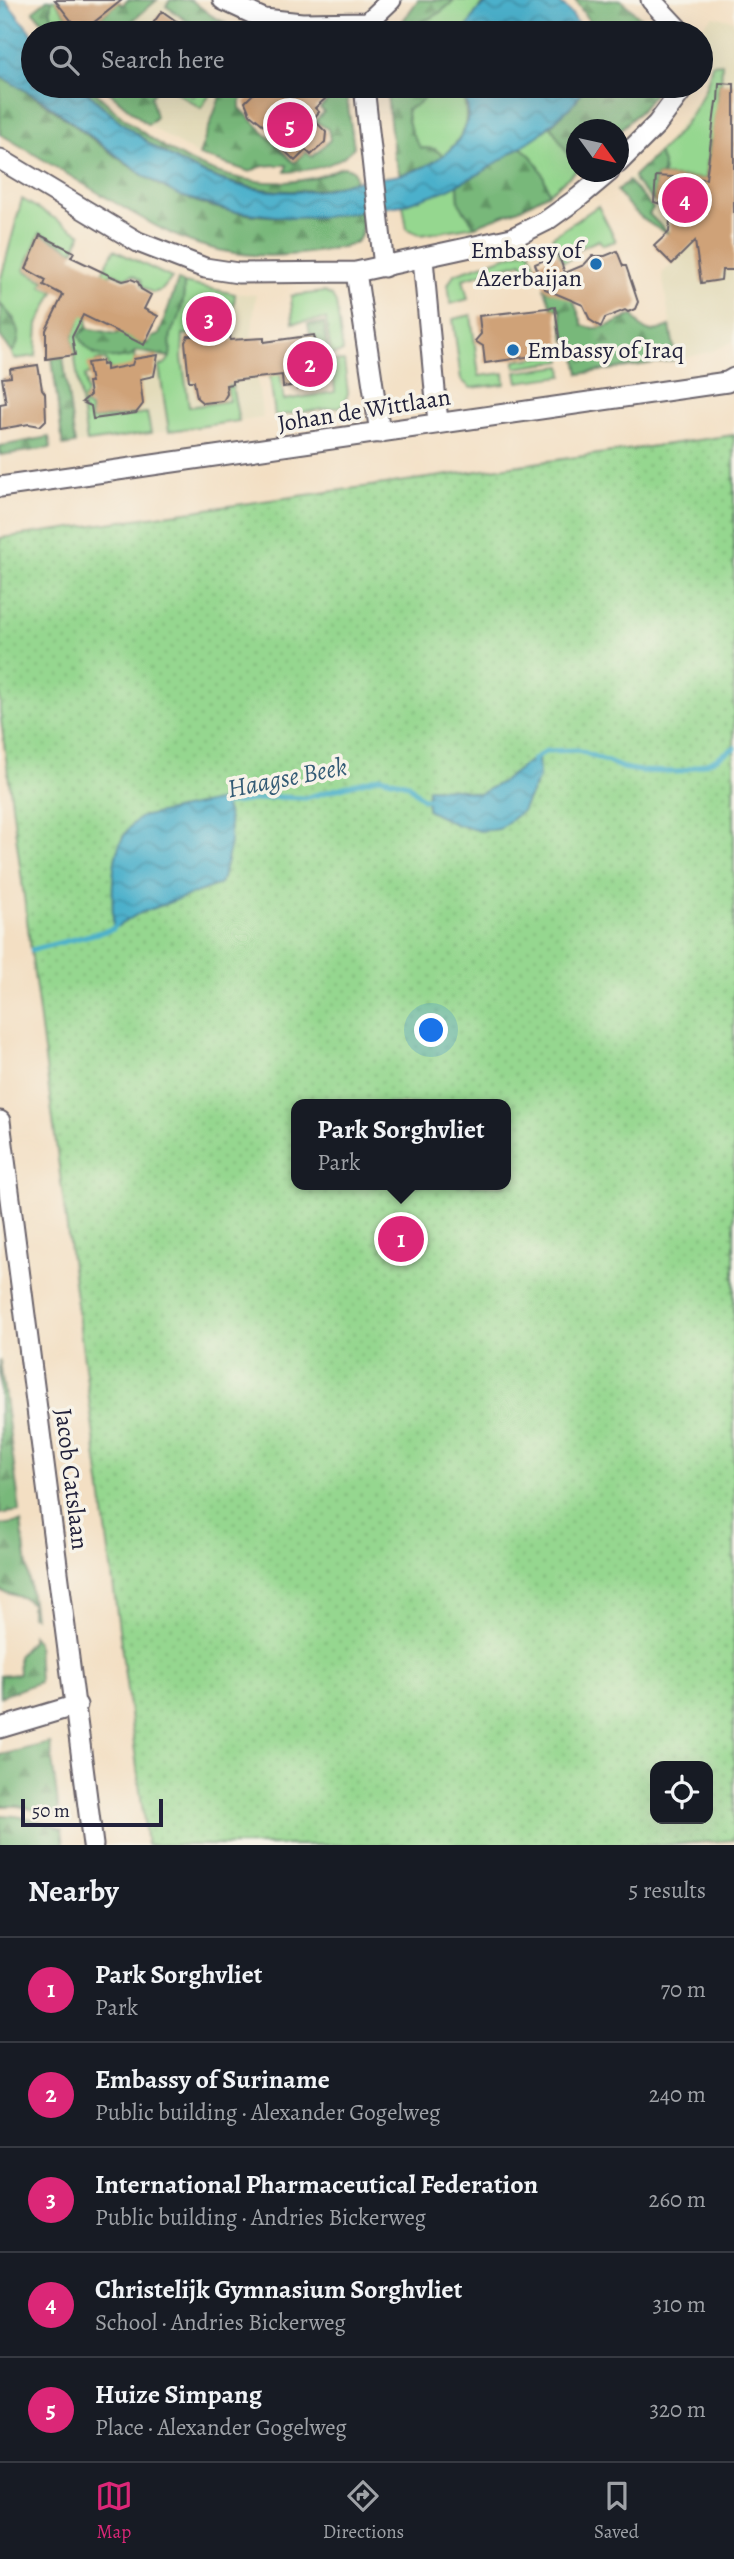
<!DOCTYPE html>
<meta charset="utf-8">
<style>
:root{--surface:#171b24;--page:#20242c;--text:#f1f3f6;--muted:#9ea1a6;--line:#363941;--accent:#db2777}
body{margin:0;font-family:Alegreya,serif;background:var(--page);color:var(--text)}
.controls{position:absolute;right:21px;bottom:21px;display:grid;overflow:hidden;border-radius:14px;box-shadow:0 7px 28px #0002}
.controls button{width:63px;height:63px;display:grid;place-items:center;padding:0;border:0;border-bottom:2px solid var(--line);background:var(--surface);color:var(--text);font:35px sans-serif}
.compass{position:absolute;left:566px;top:119px;width:63px;height:63px;border-radius:50%;background:var(--surface);box-shadow:0 7px 28px #0002;rotate:123deg}
.scale{position:absolute;left:21px;bottom:18px;width:142px;box-sizing:border-box;padding-left:7px;border:4px solid #22223b;border-top:0;font-size:19px;line-height:24px;white-space:nowrap;color:#22223b;-webkit-text-stroke:5px #f7f3e8;paint-order:stroke}
.you{position:absolute;left:432px;top:1031px;width:24px;height:24px;margin:-18px;border:5px solid #fff;border-radius:50%;background:#1a73e8;box-shadow:0 0 0 10px #1a73e833}
.badge{display:grid;place-items:center;width:46px;height:46px;border-radius:50%;background:var(--accent);color:#fff;font-size:23px;font-weight:700}
.pin{position:absolute;translate:-50% -50%;border:4px solid #fff;box-shadow:0 2px 7px #0006}
.popup{position:absolute;left:291px;top:1099px;width:220px;height:91px;box-sizing:border-box;display:grid;place-content:center;border-radius:14px;background:var(--surface);filter:drop-shadow(0 2px 5px #0005);font-size:23px;white-space:nowrap;color:var(--muted)}
.popup b{font-size:26px;color:var(--text)}
.popup::after{content:'';position:absolute;left:50%;top:100%;margin-left:-14px;border:14px solid transparent;border-top-color:var(--surface)}
.list{margin:0;padding:0;list-style:none}
h2{display:flex;justify-content:space-between;align-items:center;height:91px;margin:0;padding:0 28px;font-size:30px}
h2 small{font-size:23px;font-weight:400;color:var(--muted)}
.list li{display:grid;grid-template-columns:46px 1fr auto;gap:21px;align-items:center;box-sizing:border-box;height:105px;padding:0 28px;border-top:2px solid var(--line)}
.list b{display:block;font-size:26px;white-space:nowrap}
.list p{margin:0;font-size:23px;white-space:nowrap;color:var(--muted)}
.list em{font-size:23px;font-style:normal;color:var(--muted)}
.icon{flex:none;width:38px;height:38px;fill:none;stroke:currentColor;stroke-width:2;stroke-linecap:round;stroke-linejoin:round}
.map{position:relative;flex:none;width:734px;height:1845px;overflow:hidden}
.search{position:absolute;background:var(--surface);box-shadow:0 7px 28px #0002;left:21px;right:21px;top:21px;height:77px;display:flex;align-items:center;gap:18px;box-sizing:border-box;padding:0 24px;border-radius:38px;color:var(--muted);font-size:26px}
.sheet{height:616px;background:var(--surface)}
nav{display:flex;justify-content:space-around;align-items:center;box-sizing:border-box;height:98px;border-top:2px solid var(--line);background:var(--surface);font-size:19px;color:var(--muted)}
nav a{display:grid;justify-items:center;gap:4px}
nav .on{color:var(--accent)}
.map>svg:first-child{display:block}
.built{fill:#e3dbba}
.grass{fill:#95d78f;stroke:#5c7c65;stroke-width:2}
.forest{fill:url(#forest-firs);stroke:#4d6d5a;stroke-width:2}
.park{fill:url(#park-dots);stroke:#5c7c65;stroke-width:2;fill-rule:evenodd}
.water{fill:url(#water-waves);stroke:#376983;stroke-width:2}
.lines{fill:none;stroke-linecap:round;stroke-linejoin:round}
.stream{stroke:#4cb0cb;stroke-width:5}
.building{fill:#cfa278}
.minor-casing{stroke:#6b646b;stroke-width:23}
.minor{stroke:#fff;stroke-width:19}
.poi-dot{fill:#1f6fb2;stroke:#f7f3e8;stroke-width:2.5}
.labels{text-anchor:middle;stroke-width:7;stroke-linejoin:round;paint-order:stroke}
.poi-label{font-size:24px;fill:#22223b;stroke:#f7f3e8;text-anchor:end}
.street-label{font-size:24px;fill:#22223b;stroke:#f7f3e8}
.water-label{font-size:26px;font-style:italic;fill:#335b75;stroke:#f7f3e8}
</style>
<div class="map">
<svg width="734" height="1845" viewBox="0 0 734 1845">
<defs>
<pattern id="forest-firs" width="22" height="20" patternUnits="userSpaceOnUse" patternTransform="scale(1.75)"><rect width="22" height="20" fill="#78b87a"/><path d="M5 1l3.5 6h-7zM16 11l3.5 6h-7z" fill="#629565"/></pattern>
<pattern id="park-dots" width="8" height="8" patternUnits="userSpaceOnUse" patternTransform="scale(1.75)"><rect width="8" height="8" fill="#95d78f"/><path d="M2 2h.1M6 6h.1" fill="none" stroke="#80b87c" stroke-width="1.8" stroke-linecap="round"/></pattern>
<pattern id="water-waves" width="16" height="10" patternUnits="userSpaceOnUse" patternTransform="scale(1.75)"><rect width="16" height="10" fill="#4cb0cb"/><path d="M0 5q4-4 8 0t8 0" fill="none" stroke="#3f8fa6"/></pattern>
</defs>
<rect width="100%" height="100%" fill="#f7f3e8"/>
<filter id="ink" filterUnits="userSpaceOnUse"><feTurbulence type="fractalNoise" baseFrequency=".0143" numOctaves="2"/><feDisplacementMap in="SourceGraphic" scale="14" xChannelSelector="R" yChannelSelector="G"/><feConvolveMatrix kernelMatrix="1 2 1 2 8 2 1 2 1" color-interpolation-filters="sRGB"/></filter>
<filter id="wash" filterUnits="userSpaceOnUse"><feTurbulence type="fractalNoise" baseFrequency=".00686" numOctaves="4" result="noise"/><feDisplacementMap in="SourceGraphic" scale="28" xChannelSelector="R" yChannelSelector="G"/><feGaussianBlur stdDeviation="1.57" result="paint"/><feColorMatrix in="noise" values="0 0 0 0 0 0 0 0 0 0 0 0 0 0 0 0 0 1.4 0 .05"/><feComposite in="paint" operator="in"/></filter>
<g filter="url(#wash)">
<rect width="100%" height="100%" fill="#f3dfc3"/>
<path class="built" d="M 145,0 L 192,0 L 214,17 L 242,31 L 104,33 Z
M 713,16 L 734,20 L 734,341 L 713,351 L 676,360 L 662,274 L 685,250 L 623,186 L 667,141 L 703,92 L 710,63 L 703,25 Z
M 102,86 L 222,86 L 197,155 L 148,125 Z
M 184,282 L 222,292 L 256,295 L 251,339 L 263,418 L 75,444 L 60,335 L 157,356 Z"/>
<path class="grass" d="M 52,0 L 59,0 L 57,3 L 76,28 L 84,22 L 88,27 L 82,33 C 63,33 45,21 52,0 Z
M 454,0 L 489,0 L 482,4 L 464,33 L 395,33 L 400,25 L 420,24 Z
M 722,63 L 721,83 L 719,83 L 712,140 L 710,141 L 709,160 L 707,160 L 706,179 L 662,176 L 664,171 L 658,153 C 683,131 707,97 712,64 Z
M 171,86 L 177,86 L 193,97 L 201,86 L 207,86 L 213,90 L 201,108 L 171,89 Z
M 426,86 L 461,86 C 469,119 470,131 443,156 L 435,149 L 421,148 C 412,136 407,125 407,109 L 420,103 L 428,90 Z
M 551,126 C 557,138 576,160 576,171 L 549,193 C 543,173 538,159 520,147 Z
M 458,184 L 459,203 L 475,226 L 421,235 L 407,229 L 403,205 Z
M 22,199 L 81,234 L 74,251 L 40,233 L 24,270 L 44,281 L 41,286 L 54,292 L 38,324 L 36,356 L 14,359 L 11,351 L 14,351 L 14,319 L 0,304 L 0,282 Z
M 598,206 L 616,241 L 603,245 L 599,240 L 573,251 L 575,257 L 563,262 L 552,237 Z
M 529,249 L 540,277 L 528,281 L 522,262 L 463,279 L 468,299 L 451,304 L 448,285 L 454,274 Z
M 114,250 L 172,278 L 162,290 L 153,293 L 142,286 L 141,280 L 133,275 L 124,278 L 113,273 L 106,277 L 89,297 Z
M 184,283 L 235,294 L 231,329 L 226,329 L 228,313 L 194,310 L 192,335 L 183,334 L 182,358 L 189,407 L 229,401 L 227,387 L 232,386 L 239,421 L 169,431 L 159,367 C 177,360 167,346 171,333 C 172,327 177,323 179,317 C 183,307 184,294 184,283 Z
M 324,292 L 332,296 L 336,303 L 343,352 L 331,355 L 326,319 L 293,323 L 291,296 Z
M 88,300 L 87,328 L 83,330 L 81,339 L 95,355 L 135,351 L 134,358 L 139,360 L 140,368 L 114,371 L 108,367 L 106,360 L 96,360 L 98,373 L 85,375 L 87,394 L 84,398 L 85,405 L 90,408 L 91,420 L 147,413 L 151,433 L 87,442 L 72,338 Z
M 471,315 L 479,376 L 504,373 L 505,384 L 471,388 L 461,380 L 453,319 Z
M 561,354 L 562,361 L 515,368 L 515,361 Z
M 344,361 L 348,393 L 344,404 L 339,407 L 275,416 L 269,368 L 279,366 L 284,400 L 335,392 L 332,362 Z
M 562,366 L 563,376 L 518,382 L 516,372 Z"/>
<path class="forest" d="M 47,0 L 52,0 C 47,16 55,25 68,33 L 52,33 L 33,11 Z
M 128,0 L 157,0 L 131,22 L 123,33 L 82,33 L 119,2 L 122,5 Z
M 170,0 L 191,0 L 212,16 L 231,26 L 226,33 L 204,33 L 166,6 Z
M 418,0 L 454,0 C 438,17 423,24 400,25 Z
M 575,0 L 621,0 L 656,32 L 597,33 Z
M 0,76 C 57,106 100,150 154,182 C 219,221 288,221 361,212 C 366,245 356,245 326,250 C 285,258 240,258 200,245 C 171,236 145,220 119,205 C 79,182 40,157 0,134 Z
M 81,86 L 89,86 C 141,138 210,186 286,182 C 299,181 312,179 323,175 C 330,173 337,168 343,167 C 347,167 351,169 354,171 L 356,181 C 249,214 155,160 81,86 Z
M 102,86 L 158,86 L 151,97 L 156,117 L 148,125 Z
M 224,86 L 242,86 L 246,94 L 240,102 L 240,108 L 294,163 L 306,152 L 312,157 L 330,140 L 328,129 L 315,121 L 324,112 L 320,108 L 332,96 L 336,86 L 345,86 L 354,147 C 339,166 308,171 285,172 L 287,165 C 274,165 261,164 250,172 L 199,155 Z
M 386,86 L 426,86 L 428,90 C 424,100 418,106 407,109 C 407,125 412,136 421,148 L 435,149 L 443,156 L 429,165 L 400,175 L 394,156 Z
M 584,86 L 660,86 L 641,110 L 619,131 L 576,130 L 576,163 L 568,155 L 551,126 L 576,101 Z
M 520,147 C 538,159 543,173 549,193 L 519,209 L 475,226 L 459,203 L 458,184 L 481,173 Z
M 658,153 L 663,163 L 662,176 L 656,176 L 654,202 L 636,183 L 634,176 Z
M 628,181 L 653,208 L 649,214 L 668,233 C 649,227 628,207 617,191 Z
M 565,279 L 583,325 C 598,334 618,321 633,315 C 644,335 650,334 670,326 L 676,360 L 579,374 L 573,340 L 565,341 L 560,308 L 553,310 L 544,288 Z
M 178,280 L 184,283 C 184,294 183,307 179,318 C 177,323 172,328 171,334 C 169,342 172,348 170,357 L 136,351 L 130,357 C 109,361 87,356 79,335 L 87,328 L 116,334 L 125,328 L 142,343 L 148,343 L 152,337 L 159,335 Z
M 0,304 C 13,317 25,333 14,351 L 11,351 L 0,336 Z
M 324,323 L 328,355 L 320,356 L 319,350 L 316,350 L 314,336 L 310,335 L 308,324 Z
M 63,357 L 75,444 L 63,446 L 52,358 Z
M 49,437 L 51,448 L 0,455 L 0,446 Z
M 0,1360 L 20,1511 L 0,1514 Z
M 21,1522 L 34,1617 L 31,1616 L 31,1604 L 24,1598 L 0,1591 L 0,1525 Z
M 32,1635 L 37,1641 L 39,1682 L 0,1697 L 0,1676 L 19,1674 L 18,1656 L 32,1640 Z
M 50,1743 L 59,1813 L 52,1814 L 18,1806 L 0,1806 L 0,1755 Z
M 0,1815 C 23,1815 41,1820 62,1829 L 64,1845 L 0,1845 Z"/>
<path class="park" d="M 734,435 L 734,1840 L 663,1845 L 147,1845 L 0,712 L 0,538 ZM 296,1104 L 506,1104 L 506,1185 L 296,1185 ZM 655,1766 L 708,1766 L 708,1819 L 655,1819 Z"/>
<path class="water" d="M 0,0 L 5,0 L 33,35 L 33,86 L 81,86 C 121,126 167,162 221,180 C 252,191 288,194 321,190 C 333,188 345,183 357,181 C 371,178 385,178 399,175 C 429,169 468,147 468,111 C 468,104 463,93 461,86 L 584,86 L 576,101 L 565,112 L 539,135 L 481,173 L 446,190 L 402,205 L 324,217 L 291,218 L 230,211 L 178,195 L 143,175 L 44,101 L 0,76 Z
M 490,0 L 557,0 L 571,13 L 584,33 L 464,33 L 476,12 Z
M 538,755 L 539,777 L 522,811 L 499,829 L 480,831 L 455,824 L 427,810 L 428,788 L 457,789 L 479,794 L 502,782 Z
M 221,800 C 237,823 229,860 220,884 L 138,914 L 113,929 C 113,892 106,841 141,817 Z"/>
<g class="lines">
<path class="stream" d="M 533,760 L 546,751 L 578,750 L 623,768 L 640,771 L 679,772 L 712,761 L 734,748
M 221,807 L 224,804 L 276,797 L 305,798 L 380,777 L 408,784 L 423,799 L 434,799
M 32,950 L 113,929 L 115,926"/>
</g>
<g id="blocks">
<path class="building" d="M 55,0 L 122,0 L 88,27 L 84,22 L 77,28 Z
M 162,11 L 193,33 L 146,33 Z
M 719,83 L 734,84 L 734,270 L 722,270 L 721,280 L 701,283 L 695,241 L 672,264 L 654,246 L 669,232 L 671,207 L 654,202 L 656,176 L 706,179 L 716,102 L 718,102 Z
M 261,86 L 314,86 L 326,98 L 315,108 L 319,112 L 313,119 L 326,132 L 325,142 L 311,155 L 306,150 L 295,161 L 271,137 L 272,132 L 250,114 L 245,102 Z
M 40,235 L 74,252 L 71,257 L 113,277 L 123,281 L 131,279 L 138,282 L 141,289 L 151,295 L 144,309 L 158,316 L 144,345 L 83,315 L 72,337 L 75,355 L 46,359 L 46,330 L 63,295 L 44,285 L 46,280 L 26,269 Z
M 617,251 L 623,266 L 626,266 L 638,302 L 635,309 L 628,312 L 625,310 L 605,318 L 601,327 L 590,320 L 583,305 L 545,289 L 535,264 L 558,254 L 565,273 L 584,265 L 592,256 L 605,256 Z
M 555,307 L 561,352 L 485,363 L 483,346 L 475,341 L 481,334 L 479,316 Z
M 201,313 L 226,317 L 225,330 L 231,331 L 230,340 L 264,338 L 264,342 L 314,335 L 322,369 L 320,386 L 297,389 L 297,385 L 283,387 L 282,375 L 232,381 L 232,384 L 226,385 L 227,394 L 223,401 L 203,403 L 197,398 L 194,381 L 189,381 L 185,342 L 188,336 L 193,336 L 195,314 Z
M 158,355 L 154,376 L 140,379 L 143,404 L 136,413 L 93,419 L 91,406 L 82,402 L 90,395 L 88,382 L 91,382 L 87,363 L 102,361 L 102,365 L 106,364 L 106,370 L 132,365 L 134,359 Z
M 38,365 L 42,389 L 45,393 L 46,420 L 40,426 L 29,424 L 0,429 L 0,404 L 6,403 L 2,378 L 11,377 L 10,369 Z"/>
</g>
</g>
<g filter="url(#ink)">
<use href="#blocks" fill-opacity="0" stroke="#6b646b" stroke-width="2"/>
<g class="lines">
<defs>
<path id="minor" d="M 223,0 L 264,19 L 302,23 L 368,22
M 651,0 L 682,33
M 367,32 L 368,22 L 391,0
M 364,86 L 384,267
M 0,159 L 138,242 L 205,268 L 238,273 L 356,272 L 512,238 L 546,221 L 578,198 L 609,172
M 618,163 L 657,124 L 685,86
M 423,259 L 438,423
M 356,272 L 380,433
M 0,487 L 727,382 L 734,378
M 0,1121 L 93,1845
M 0,1728 L 77,1705"/>
</defs>
<use href="#minor" class="minor-casing"/>
<use href="#minor" class="minor"/>
</g>
</g>
<g class="poi-dot">
<circle cx="596" cy="264" r="7"/>
<circle cx="513" cy="350" r="7"/>
</g>
<g class="labels">
<g class="poi-label">
<text x="582" y="258">Embassy of<tspan x="582" dy="28">Azerbaijan</tspan></text>
<text x="527" y="358" text-anchor="start">Embassy of Iraq</text>
</g>
<g class="street-label">
<text transform="translate(364 410) rotate(-9)" y="8">Johan de Wittlaan</text>
<text transform="translate(72 1479) rotate(83)" y="8">Jacob Catslaan</text>
</g>
<g class="water-label">
<text transform="translate(287 777) rotate(-11)" y="9">Haagse Beek</text>
</g>
</g>
</svg>
<div class="controls">
<button><svg class="icon" aria-label="locate" viewBox="0 0 24 24"><circle cx="12" cy="12" r="6"/><path d="M12 2v4M12 18v4M2 12h4M18 12h4"/></svg></button>
</div>
<svg class="compass" viewBox="-18 -18 36 36"><path d="M0-13l5 13h-10z" fill="#e53935"/><path d="M0 13l5-13h-10z" fill="#9ea1a6"/></svg>
<div class="scale">50 m</div>
<div class="you"></div>
<div class="pin badge" style="left:401px;top:1239px">1</div>
<div class="popup"><b>Park Sorghvliet</b>Park</div>
<div class="pin badge" style="left:310px;top:364px">2</div>
<div class="pin badge" style="left:209px;top:319px">3</div>
<div class="pin badge" style="left:685px;top:200px">4</div>
<div class="pin badge" style="left:290px;top:125px">5</div>
<div class="search"><svg class="icon" aria-label="search" viewBox="0 0 24 24"><circle cx="10" cy="10" r="6"/><path d="M15 15l6 6"/></svg>Search here</div>
</div>
<section class="sheet">
<h2>Nearby<small>5 results</small></h2>
<ul class="list">
<li><span class="badge">1</span><div><b>Park Sorghvliet</b><p>Park</p></div><em>70 m</em></li>
<li><span class="badge">2</span><div><b>Embassy of Suriname</b><p>Public building · Alexander Gogelweg</p></div><em>240 m</em></li>
<li><span class="badge">3</span><div><b>International Pharmaceutical Federation</b><p>Public building · Andries Bickerweg</p></div><em>260 m</em></li>
<li><span class="badge">4</span><div><b>Christelijk Gymnasium Sorghvliet</b><p>School · Andries Bickerweg</p></div><em>310 m</em></li>
<li><span class="badge">5</span><div><b>Huize Simpang</b><p>Place · Alexander Gogelweg</p></div><em>320 m</em></li>
</ul>
</section>
<nav>
<a class="on"><svg class="icon" aria-label="map" viewBox="0 0 24 24"><path d="M3 6l6-2 6 2 6-2v14l-6 2-6-2-6 2zM9 4v14M15 6v14"/></svg>Map</a>
<a><svg class="icon" aria-label="directions" viewBox="0 0 24 24"><path d="M12 3l9 9-9 9-9-9zM9 14v-3h6M13 9l2 2-2 2"/></svg>Directions</a>
<a><svg class="icon" aria-label="saved" viewBox="0 0 24 24"><path d="M7 4h10v16l-5-4-5 4z"/></svg>Saved</a>
</nav>
